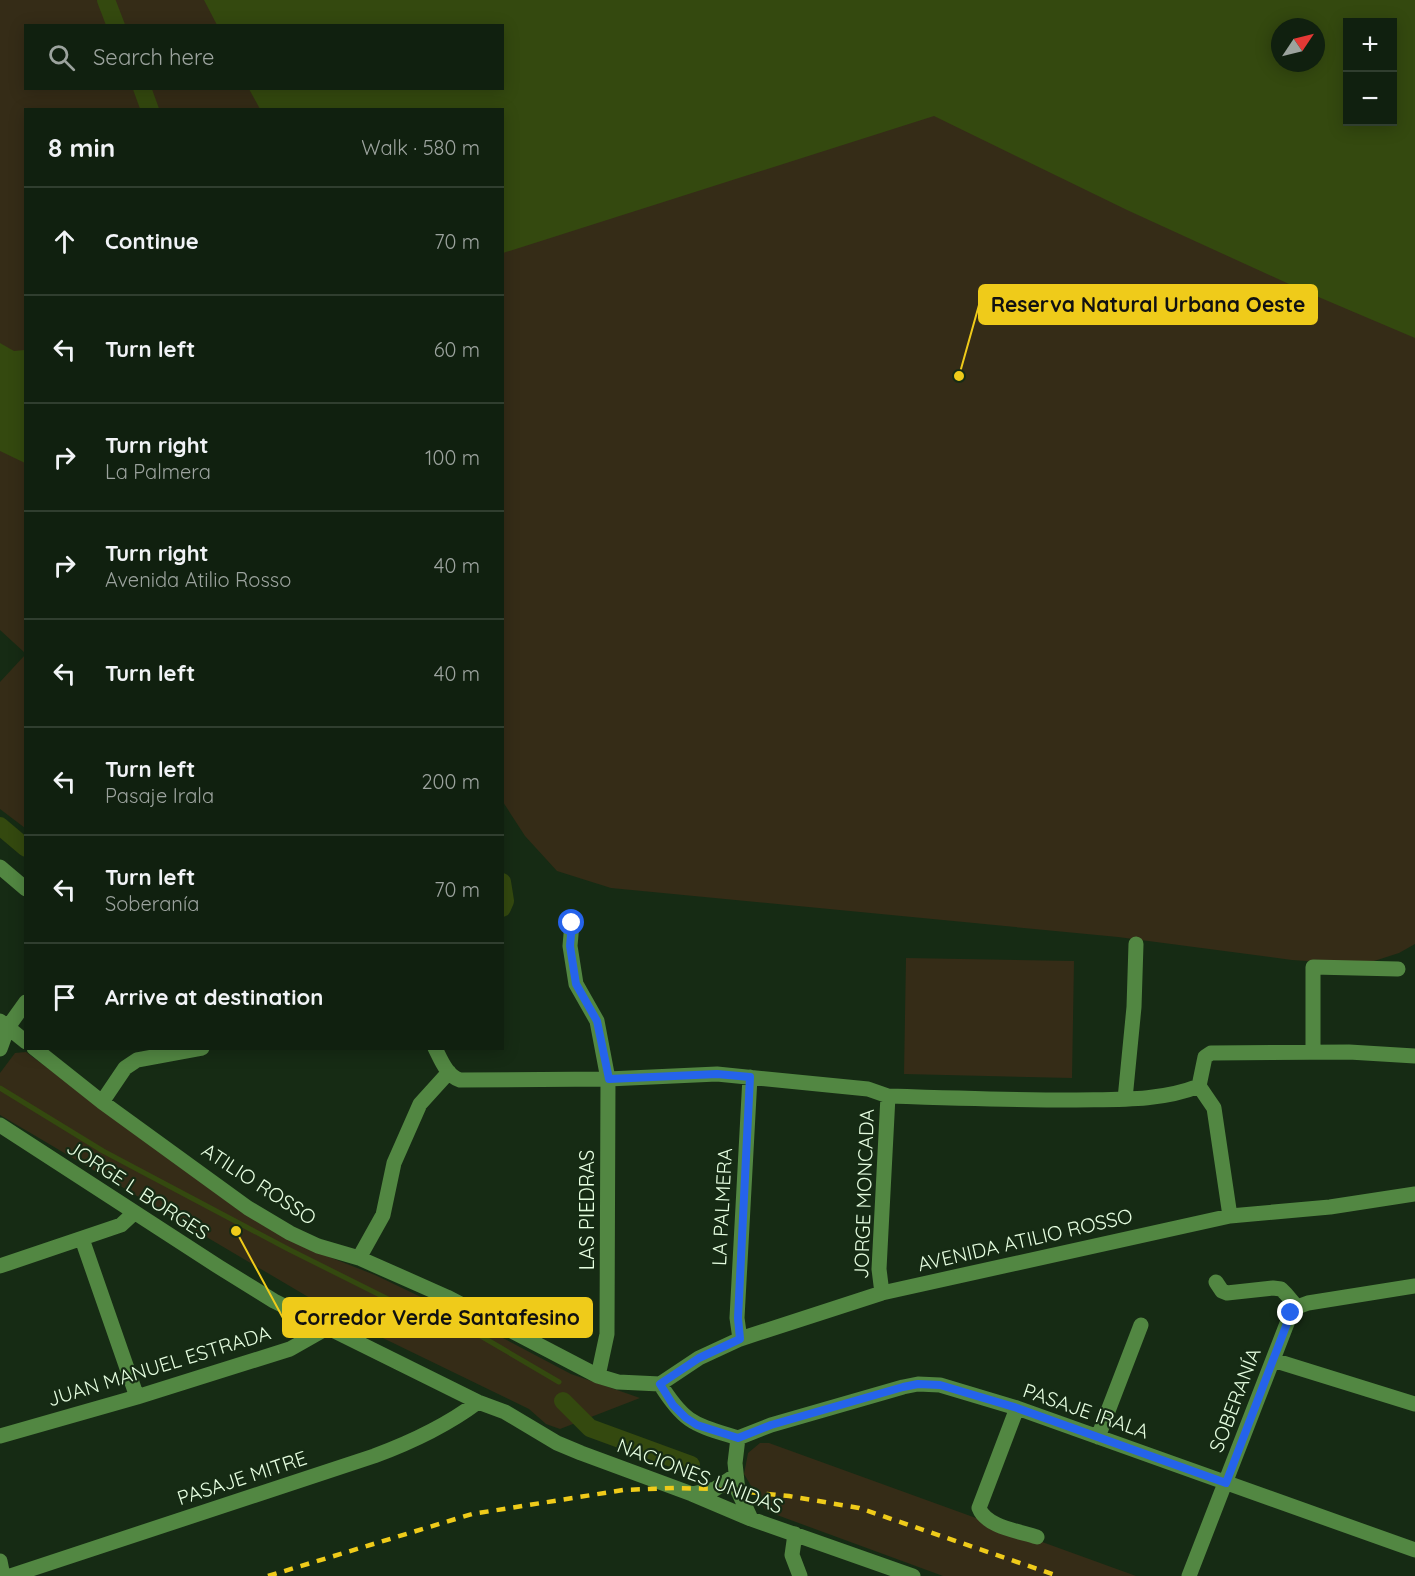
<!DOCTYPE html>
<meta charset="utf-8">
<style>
:root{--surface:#10200f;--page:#192818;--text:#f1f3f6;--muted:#9ca39e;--line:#303e2f}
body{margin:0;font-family:Quicksand,sans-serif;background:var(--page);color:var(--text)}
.controls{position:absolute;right:18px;top:18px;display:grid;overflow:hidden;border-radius:0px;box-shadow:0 3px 15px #0003}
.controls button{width:54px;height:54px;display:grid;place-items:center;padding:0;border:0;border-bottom:2px solid var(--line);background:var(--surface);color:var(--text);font:30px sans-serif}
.compass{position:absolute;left:1271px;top:18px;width:54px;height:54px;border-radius:50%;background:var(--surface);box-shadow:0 3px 15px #0003;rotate:55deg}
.stop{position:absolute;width:18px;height:18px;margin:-14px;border:4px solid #2563eb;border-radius:50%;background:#fff}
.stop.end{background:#2563eb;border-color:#fff;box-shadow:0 2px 6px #0008}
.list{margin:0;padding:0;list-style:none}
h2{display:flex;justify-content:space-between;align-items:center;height:78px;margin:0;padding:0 24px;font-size:26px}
h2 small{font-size:20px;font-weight:400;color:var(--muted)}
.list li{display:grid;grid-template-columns:39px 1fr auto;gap:18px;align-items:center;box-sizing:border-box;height:108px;padding:0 24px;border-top:2px solid var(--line)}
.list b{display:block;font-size:22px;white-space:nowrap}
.list p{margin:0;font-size:20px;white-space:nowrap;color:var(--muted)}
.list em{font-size:20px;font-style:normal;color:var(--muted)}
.icon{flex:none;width:33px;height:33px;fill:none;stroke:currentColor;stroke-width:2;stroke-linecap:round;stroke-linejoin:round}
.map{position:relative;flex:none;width:1415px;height:1576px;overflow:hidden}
.search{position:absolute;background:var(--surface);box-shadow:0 3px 15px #0003;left:24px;top:24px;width:480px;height:66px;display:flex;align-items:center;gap:15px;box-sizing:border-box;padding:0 21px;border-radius:0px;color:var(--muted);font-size:22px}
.panel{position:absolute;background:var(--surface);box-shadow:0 3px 15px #0003;left:24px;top:108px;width:480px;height:942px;border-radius:0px}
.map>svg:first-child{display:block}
.green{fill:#352c17;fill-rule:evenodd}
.water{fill:#34490f;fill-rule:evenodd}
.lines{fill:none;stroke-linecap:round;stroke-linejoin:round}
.stream{stroke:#34490f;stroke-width:5}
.canal{stroke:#34490f;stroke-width:18}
.minor{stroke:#528742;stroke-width:15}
.rail{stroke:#efcb1a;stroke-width:4.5;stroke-dasharray:9 8;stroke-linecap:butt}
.route{stroke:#2563eb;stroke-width:8}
.labels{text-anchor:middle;stroke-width:4.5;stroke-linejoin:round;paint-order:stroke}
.street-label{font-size:20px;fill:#e5fde0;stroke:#162b14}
.leader{fill:none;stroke:#efcb1a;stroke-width:2}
.callout-dot{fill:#efcb1a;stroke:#162b14;stroke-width:2}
.callout{fill:#efcb1a;stroke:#efcb1a;stroke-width:2}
.callout-label{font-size:21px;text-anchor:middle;font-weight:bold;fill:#111}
</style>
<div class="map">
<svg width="1415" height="1576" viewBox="0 0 1415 1576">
<rect width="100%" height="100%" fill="#162b14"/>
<path class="green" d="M 0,0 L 1415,0 L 1415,944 L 1399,953 L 1371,962 L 1337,963 L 1292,960 L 1118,937 L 611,888 L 557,871 L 525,836 L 503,802 L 502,110 L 26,110 L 25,653 L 0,630 ZM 1348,22 L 1392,22 L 1392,122 L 1348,122 ZM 26,26 L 502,26 L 502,88 L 26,88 ZM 1280,27 L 1316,27 L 1316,63 L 1280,63 Z
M 25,655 L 25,828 L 0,809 L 0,682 Z
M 906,958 L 1074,961 L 1072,1078 L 904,1074 Z
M 26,1052 L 243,1213 L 309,1249 L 375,1275 L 467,1319 L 571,1374 L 640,1398 L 560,1429 L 546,1424 L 529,1409 L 354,1324 L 0,1115 L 0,1073 L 15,1053 Z
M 760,1443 L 769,1443 L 1136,1576 L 943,1576 L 766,1511 L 744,1474 L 748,1453 Z"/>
<path class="water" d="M 204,0 L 1415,0 L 1415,338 L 1302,290 L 1127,210 L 934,116 L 503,253 L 502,110 L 260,109 L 249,89 L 502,88 L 502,26 L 217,25 ZM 1348,22 L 1392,22 L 1392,122 L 1348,122 ZM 1280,27 L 1316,27 L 1316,63 L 1280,63 Z
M 0,343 L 14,351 L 25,350 L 25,463 L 0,451 Z"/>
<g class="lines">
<path class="stream" d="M 0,1088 L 103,1151 L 288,1249 L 396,1303 L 479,1335 L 559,1382"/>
<path class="canal" d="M 106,0 L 116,26
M 142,88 L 150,110
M 0,826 L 26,848
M 502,882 L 505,901 L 502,908
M 563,1401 L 590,1428 L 691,1465"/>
<path class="minor" d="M 0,867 L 26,889
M 572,923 L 570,946 L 576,984 L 597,1021 L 608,1079 L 607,1334 L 598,1376
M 0,1021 L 26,1042
M 34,1048 L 102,1102 L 248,1208 L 290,1233 L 318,1246 L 359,1258 L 383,1215 L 394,1163 L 420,1104 L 449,1072
M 435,1048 C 441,1060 447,1076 460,1080 L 608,1079 L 717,1074 L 868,1089 L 888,1096 C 949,1098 1010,1100 1072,1100 C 1114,1099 1159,1102 1199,1086
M 0,1049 L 8,1027 L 26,1002
M 1313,1051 L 1313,967 L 1398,969
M 1199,1086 L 1205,1057 L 1211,1053 L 1349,1052 L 1415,1056
M 1199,1086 L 1214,1108 L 1230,1216
M 1125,1099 L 1134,1007 L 1136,944
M 102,1102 L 125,1068 L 137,1060 L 202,1048
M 0,1125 L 219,1267 L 274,1301 L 478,1402 L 505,1412 L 557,1443 L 581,1453 L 692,1494 L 751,1519 L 913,1576
M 82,1239 L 137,1397
M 359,1258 L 447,1297 L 598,1376 L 618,1382 L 660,1384
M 0,1266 L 121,1225 L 134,1213
M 1216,1282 L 1222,1291 L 1227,1293 L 1273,1288 L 1281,1289 L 1286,1294 L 1297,1307
M 882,1293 L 879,1269 L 888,1096
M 740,1339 L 737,1318 L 750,1077
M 1273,1360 L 1415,1404
M 660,1384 L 699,1358 L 740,1339 L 882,1293 L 1230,1216 L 1330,1207 L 1415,1194
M 660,1384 C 685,1424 694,1424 738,1438
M 1017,1408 L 979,1508 C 986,1527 1019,1531 1037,1537
M 0,1436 L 137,1397 L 290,1349 L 327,1328
M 1098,1437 L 1141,1325
M 738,1438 L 771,1425 L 903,1387 L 918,1384 L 940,1385 L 1017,1408 L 1415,1550
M 738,1438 L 735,1463 L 738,1491 L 751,1519
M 692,1494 L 715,1489 L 736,1475
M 795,1534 L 792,1555 L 800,1576
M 0,1561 L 3,1576
M 10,1576 L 374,1456 C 412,1442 446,1426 478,1402
M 1189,1576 L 1291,1313 L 1297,1307 L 1308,1303 L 1415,1286"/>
<path class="rail" d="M 268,1576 L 472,1514 L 623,1490 L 674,1488 L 715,1489 L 789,1496 L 859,1508 L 1058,1576"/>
</g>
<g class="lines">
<path class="route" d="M 572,923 L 570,946 L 576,984 L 597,1021 L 609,1079 L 717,1074 L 750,1077 L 738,1318 L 740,1339 L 699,1358 L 660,1384 L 673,1405 L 686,1418 L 697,1425 L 738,1438 L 771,1425 L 903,1387 L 918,1384 L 940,1385 L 1017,1408 L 1226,1483 L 1291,1313"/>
</g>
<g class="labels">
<g class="street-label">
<text transform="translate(259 1184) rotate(33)" y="7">ATILIO ROSSO</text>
<text transform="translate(138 1190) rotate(33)" y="7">JORGE L BORGES</text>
<text transform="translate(864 1194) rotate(-88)" y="7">JORGE MONCADA</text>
<text transform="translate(722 1207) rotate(-87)" y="7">LA PALMERA</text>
<text transform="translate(587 1210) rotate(-90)" y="7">LAS PIEDRAS</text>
<text transform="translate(1025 1240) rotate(-13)" y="7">AVENIDA ATILIO ROSSO</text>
<text transform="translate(159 1366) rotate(-17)" y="7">JUAN MANUEL ESTRADA</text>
<text transform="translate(1235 1400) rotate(-69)" y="7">SOBERANÍA</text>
<text transform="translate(1086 1411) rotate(19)" y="7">PASAJE IRALA</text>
<text transform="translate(700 1476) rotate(21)" y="7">NACIONES UNIDAS</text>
<text transform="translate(242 1478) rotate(-18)" y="7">PASAJE MITRE</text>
</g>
</g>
<path class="leader" d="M959 376L979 305M236 1231L283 1318"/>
<g class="callout-dot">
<circle cx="959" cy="376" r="6"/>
<circle cx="236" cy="1231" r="6"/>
</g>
<g class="callout">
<rect x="979" y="285" width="338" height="39" rx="6"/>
<rect x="283" y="1298" width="309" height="39" rx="6"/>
</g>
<g class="callout-label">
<text x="1148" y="312">Reserva Natural Urbana Oeste</text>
<text x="437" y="1325">Corredor Verde Santafesino</text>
</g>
</svg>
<div class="controls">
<button>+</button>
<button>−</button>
</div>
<svg class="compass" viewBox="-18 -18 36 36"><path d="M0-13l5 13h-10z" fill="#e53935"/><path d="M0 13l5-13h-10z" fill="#9ca39e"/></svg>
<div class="stop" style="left:572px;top:923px"></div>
<div class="stop end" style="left:1291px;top:1313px"></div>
<div class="search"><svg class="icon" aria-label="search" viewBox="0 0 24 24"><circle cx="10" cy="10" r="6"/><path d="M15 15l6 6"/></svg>Search here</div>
<section class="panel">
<h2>8 min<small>Walk · 580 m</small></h2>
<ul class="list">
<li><svg class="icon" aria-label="ahead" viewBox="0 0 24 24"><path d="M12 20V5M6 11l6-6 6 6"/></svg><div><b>Continue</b></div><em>70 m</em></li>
<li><svg class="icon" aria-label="left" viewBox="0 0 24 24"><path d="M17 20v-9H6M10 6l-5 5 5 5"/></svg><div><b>Turn left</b></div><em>60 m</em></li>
<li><svg class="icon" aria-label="right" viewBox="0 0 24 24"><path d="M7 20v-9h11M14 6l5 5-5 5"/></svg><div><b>Turn right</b><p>La Palmera</p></div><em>100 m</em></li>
<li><svg class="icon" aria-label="right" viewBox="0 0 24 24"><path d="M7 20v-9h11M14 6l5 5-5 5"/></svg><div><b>Turn right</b><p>Avenida Atilio Rosso</p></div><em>40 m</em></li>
<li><svg class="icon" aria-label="left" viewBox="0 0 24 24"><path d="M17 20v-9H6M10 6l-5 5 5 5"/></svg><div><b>Turn left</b></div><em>40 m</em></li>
<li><svg class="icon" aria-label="left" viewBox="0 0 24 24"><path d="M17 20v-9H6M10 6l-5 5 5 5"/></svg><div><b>Turn left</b><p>Pasaje Irala</p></div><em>200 m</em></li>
<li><svg class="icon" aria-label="left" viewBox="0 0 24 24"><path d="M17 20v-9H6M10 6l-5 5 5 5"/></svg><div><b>Turn left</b><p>Soberanía</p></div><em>70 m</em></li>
<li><svg class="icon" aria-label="arrive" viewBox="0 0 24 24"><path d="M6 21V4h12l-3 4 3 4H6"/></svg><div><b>Arrive at destination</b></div></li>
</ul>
</section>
</div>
